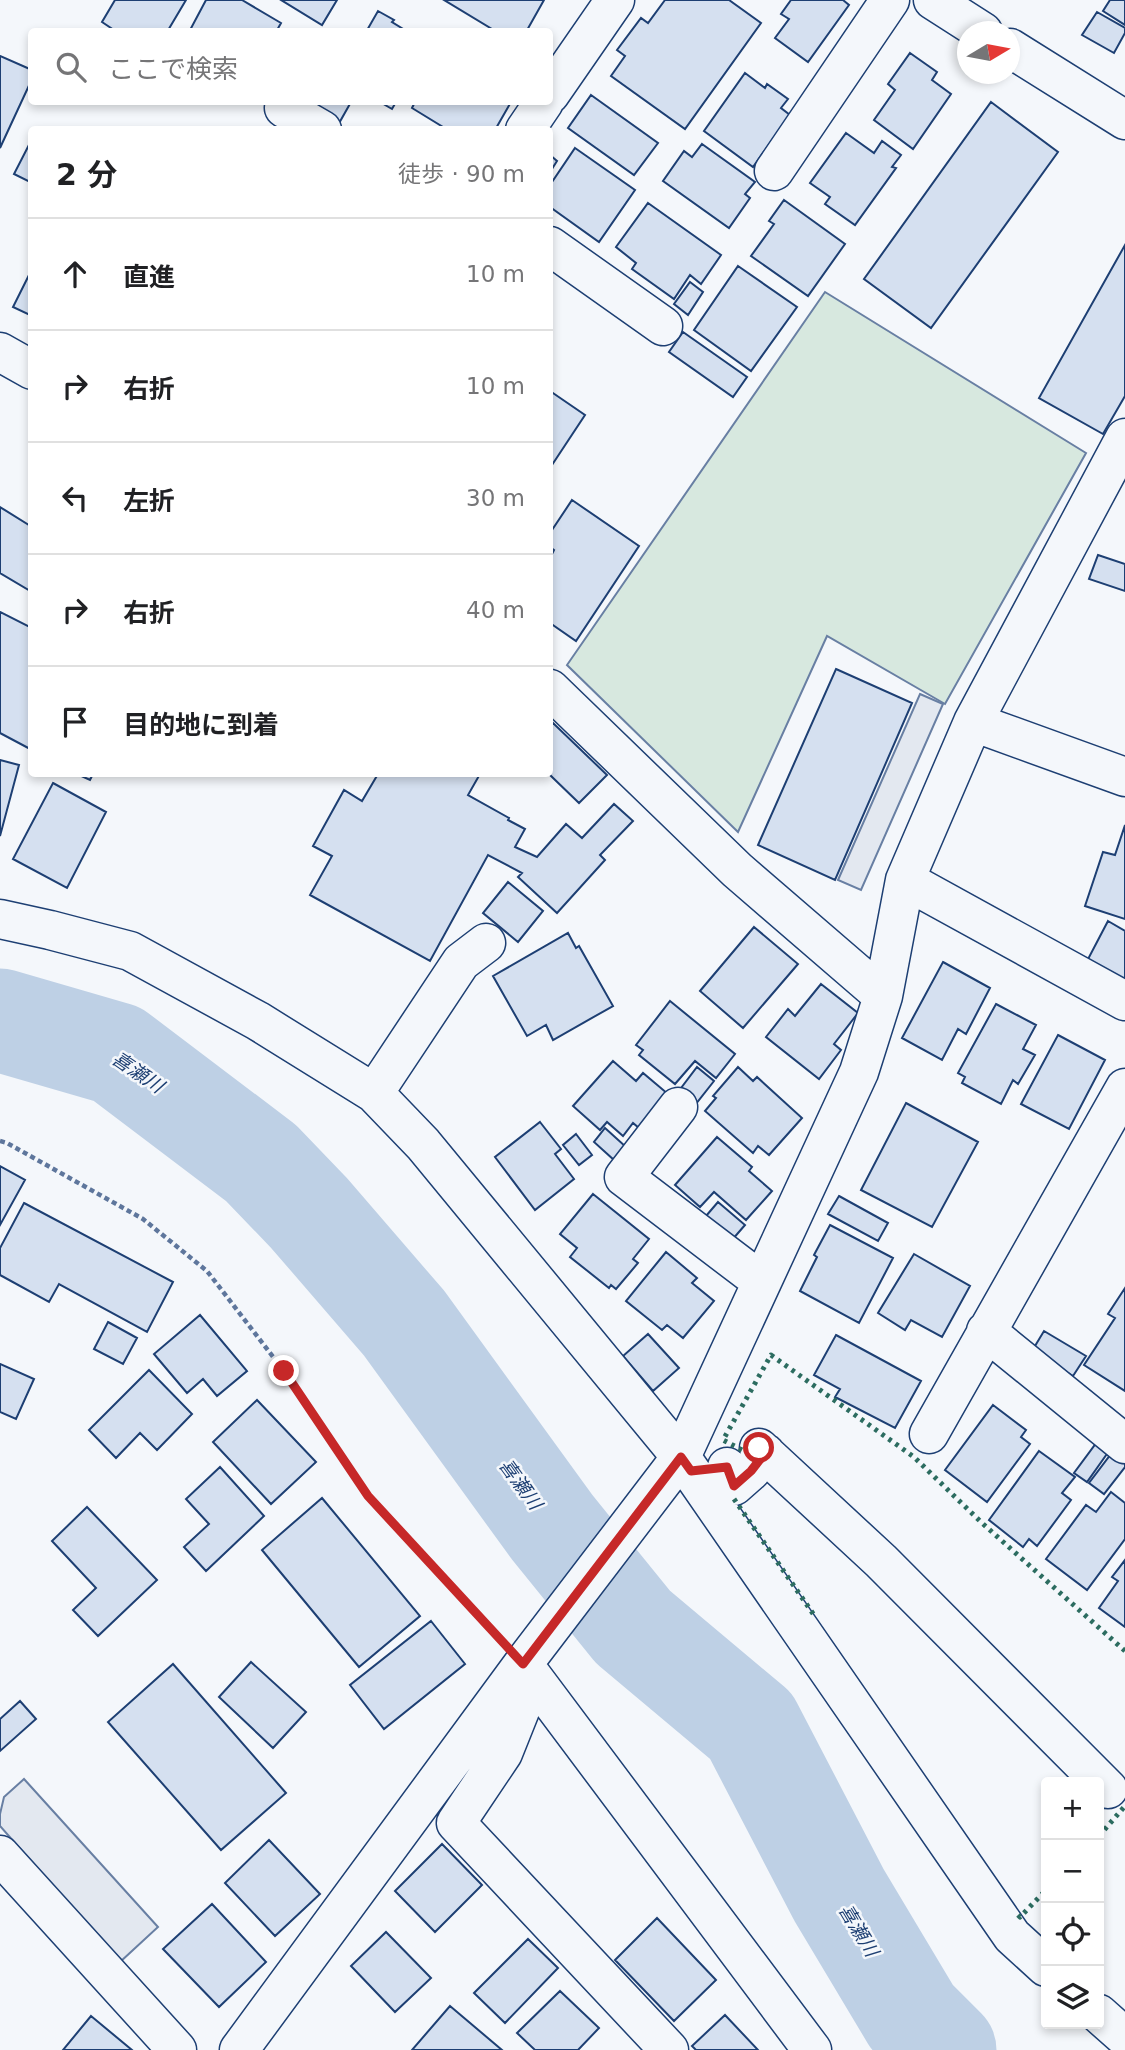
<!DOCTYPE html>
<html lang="ja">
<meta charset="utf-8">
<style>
:root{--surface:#fff;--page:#f2f2f2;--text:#202124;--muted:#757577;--line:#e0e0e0}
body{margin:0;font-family:"DejaVu Sans","Noto Sans JP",sans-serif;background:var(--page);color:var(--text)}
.controls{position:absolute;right:21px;bottom:21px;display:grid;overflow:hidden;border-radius:7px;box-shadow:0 4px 10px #0003}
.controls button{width:63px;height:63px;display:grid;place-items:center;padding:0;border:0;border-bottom:2px solid var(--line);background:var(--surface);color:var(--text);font:35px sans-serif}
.compass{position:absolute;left:957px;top:21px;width:63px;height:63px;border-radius:50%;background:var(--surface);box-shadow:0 4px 10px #0003;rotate:80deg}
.stop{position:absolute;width:21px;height:21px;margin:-16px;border:5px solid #c62828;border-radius:50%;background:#fff}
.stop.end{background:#c62828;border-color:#fff;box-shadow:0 2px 7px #0008}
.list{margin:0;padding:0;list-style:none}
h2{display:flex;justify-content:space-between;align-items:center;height:91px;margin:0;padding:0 28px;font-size:30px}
h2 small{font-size:23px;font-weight:400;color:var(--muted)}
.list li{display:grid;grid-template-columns:46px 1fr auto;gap:21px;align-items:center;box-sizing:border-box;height:112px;padding:0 28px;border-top:2px solid var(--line)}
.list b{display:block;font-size:26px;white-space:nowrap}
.list em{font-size:23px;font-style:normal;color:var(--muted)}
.icon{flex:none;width:38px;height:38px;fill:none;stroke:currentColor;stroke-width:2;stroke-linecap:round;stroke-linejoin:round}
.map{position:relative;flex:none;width:1125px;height:2050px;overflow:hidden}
.search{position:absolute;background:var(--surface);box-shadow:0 4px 10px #0003;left:28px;top:28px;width:525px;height:77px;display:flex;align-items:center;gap:18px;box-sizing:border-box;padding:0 24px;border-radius:7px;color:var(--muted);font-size:26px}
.panel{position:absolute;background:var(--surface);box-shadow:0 4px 10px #0003;left:28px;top:126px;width:525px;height:651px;border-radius:7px}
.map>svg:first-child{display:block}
.green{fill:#d7e8df;stroke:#687fa3;stroke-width:2}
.parking{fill:#e3e8f0;stroke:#687fa3;stroke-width:2}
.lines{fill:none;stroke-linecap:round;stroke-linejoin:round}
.river{stroke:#bed0e5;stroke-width:103}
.building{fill:#d5e0f0;stroke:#1d3f73;stroke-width:2}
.minor-casing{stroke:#1d3f73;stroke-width:41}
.path{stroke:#5e769c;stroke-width:4.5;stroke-dasharray:5 3.5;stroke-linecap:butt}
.minor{stroke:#f4f7fb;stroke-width:38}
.hedge{stroke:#2c6c60;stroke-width:5;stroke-dasharray:3.5 5;stroke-linecap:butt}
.route{stroke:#c62828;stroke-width:9}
.labels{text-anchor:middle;stroke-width:5;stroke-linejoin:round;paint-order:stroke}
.water-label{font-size:19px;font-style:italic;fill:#1d3f73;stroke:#f4f7fb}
</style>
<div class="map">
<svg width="1125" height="2050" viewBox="0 0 1125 2050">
<rect width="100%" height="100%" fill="#f4f7fb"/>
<path class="green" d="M 825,292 L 1086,453 L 945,704 L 827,636 L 738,832 L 567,665 Z"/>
<path class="parking" d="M 920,694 L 943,704 L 861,890 L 838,880 Z
M 24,1779 L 158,1927 L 120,1962 L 0,1826 L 0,1814 L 4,1797 Z"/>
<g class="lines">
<path class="river" d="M 0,1020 L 117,1054 L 261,1163 L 309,1213 L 404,1323 L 552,1527 L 633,1627 L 751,1726 L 839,1895 L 912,2017 L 945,2050"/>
</g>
<path class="building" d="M 115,0 L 186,0 L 167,32 L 117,32 L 102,22 Z
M 206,0 L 242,0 L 281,23 L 276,32 L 189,32 Z
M 281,0 L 337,0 L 322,25 Z
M 444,0 L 544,0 L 526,32 L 497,32 Z
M 665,0 L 729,0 L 761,23 L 685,129 L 611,76 L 625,56 L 617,50 L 641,18 L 648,23 Z
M 791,0 L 843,0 L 849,5 L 808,62 L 775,38 L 789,19 L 781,14 Z
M 1110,0 L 1125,0 L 1125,25 L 1103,11 Z
M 378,11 L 394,20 L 392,22 L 408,32 L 366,32 Z
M 1097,12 L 1125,28 L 1125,33 L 1114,53 L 1082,35 Z
M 910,53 L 937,72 L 932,80 L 951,94 L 913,149 L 874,120 L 895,90 L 888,84 Z
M 0,56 L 32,70 L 32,79 L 0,148 Z
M 745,73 L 765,88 L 767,84 L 788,99 L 781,108 L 790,115 L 753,167 L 704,131 Z
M 591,95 L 658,143 L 634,175 L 568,128 Z
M 315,102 L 351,102 L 338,125 L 311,109 Z
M 380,102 L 396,102 L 392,109 Z
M 415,102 L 511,102 L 495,130 L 448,130 L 412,108 Z
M 991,102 L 1058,152 L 931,328 L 864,279 Z
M 846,133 L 874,153 L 882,141 L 901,155 L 892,167 L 896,168 L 855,225 L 825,204 L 830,197 L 810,183 Z
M 32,139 L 32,183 L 14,174 Z
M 702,144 L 755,182 L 745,194 L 750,198 L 729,228 L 663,181 L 684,151 L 692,157 Z
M 575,148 L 635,190 L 599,242 L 550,207 L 550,185 Z
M 550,155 L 557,161 L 550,172 Z
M 784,200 L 845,244 L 808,296 L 751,256 L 774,224 L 769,221 Z
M 648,203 L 721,255 L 701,284 L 690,275 L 674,299 L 632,269 L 636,263 L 616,247 Z
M 1125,245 L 1125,396 L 1103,434 L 1039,398 Z
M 738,266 L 797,307 L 751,371 L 694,330 Z
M 32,269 L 32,316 L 13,307 Z
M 690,282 L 703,292 L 688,315 L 674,304 Z
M 683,332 L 747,377 L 733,397 L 669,352 Z
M 550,391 L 585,415 L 550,468 Z
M 572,500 L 639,546 L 576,641 L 550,623 L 550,558 L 554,550 L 550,547 L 550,533 Z
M 0,507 L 32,527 L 32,592 L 0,573 Z
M 1098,555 L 1125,564 L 1125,591 L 1089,579 Z
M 0,612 L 32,628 L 32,750 L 0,733 Z
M 836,669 L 912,703 L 835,880 L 758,845 Z
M 553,723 L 607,775 L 579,803 L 549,774 L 550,727 Z
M 0,760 L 19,765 L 0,836 Z
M 77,774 L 93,774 L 90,780 Z
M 378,774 L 480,774 L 468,795 L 509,818 L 508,820 L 525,829 L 515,847 L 537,857 L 566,824 L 582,838 L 614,804 L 633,821 L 600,855 L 605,860 L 557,913 L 518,877 L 522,873 L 488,855 L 430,961 L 310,895 L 332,856 L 313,846 L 344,790 L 362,801 Z
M 53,783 L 106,812 L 67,888 L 13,859 Z
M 1125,825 L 1125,919 L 1085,906 L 1103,852 L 1115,855 Z
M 508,882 L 543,911 L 518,942 L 483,913 Z
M 1108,921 L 1125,931 L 1125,982 L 1087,961 Z
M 754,927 L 798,964 L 743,1028 L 700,991 Z
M 568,933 L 576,948 L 579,946 L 613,1006 L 553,1040 L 546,1025 L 527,1036 L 493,976 Z
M 943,962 L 990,988 L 966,1034 L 958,1029 L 942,1060 L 902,1038 Z
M 821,984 L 858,1013 L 834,1044 L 841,1050 L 819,1079 L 766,1037 L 788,1009 L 795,1016 Z
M 670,1001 L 735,1054 L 716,1078 L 695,1061 L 675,1084 L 639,1055 L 643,1050 L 636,1045 Z
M 996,1004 L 1036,1025 L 1023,1049 L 1035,1055 L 1018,1084 L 1013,1080 L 1001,1104 L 962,1083 L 965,1077 L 958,1073 Z
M 1058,1035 L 1105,1060 L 1069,1129 L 1021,1104 Z
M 613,1061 L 636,1081 L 643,1073 L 668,1094 L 639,1128 L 633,1123 L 623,1136 L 607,1122 L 600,1130 L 573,1106 Z
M 697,1067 L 714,1081 L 695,1105 L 678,1092 Z
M 738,1067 L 753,1081 L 757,1077 L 802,1118 L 769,1155 L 758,1146 L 753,1153 L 705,1111 L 716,1098 L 713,1096 Z
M 906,1103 L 978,1142 L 932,1227 L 861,1190 Z
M 540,1122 L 561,1149 L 555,1154 L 574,1179 L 535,1210 L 495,1157 Z
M 605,1128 L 626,1147 L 614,1160 L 594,1142 Z
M 576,1134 L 592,1155 L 579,1165 L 563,1145 Z
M 717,1137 L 752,1167 L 749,1171 L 772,1191 L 746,1220 L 714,1192 L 700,1207 L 675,1185 Z
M 0,1166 L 25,1180 L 0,1225 Z
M 593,1194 L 649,1239 L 633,1259 L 638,1263 L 616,1289 L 611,1285 L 609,1288 L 570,1257 L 577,1248 L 560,1234 Z
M 839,1196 L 888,1223 L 878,1241 L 828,1214 Z
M 718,1202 L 745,1225 L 732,1240 L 706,1216 Z
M 24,1203 L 173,1282 L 147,1332 L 59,1284 L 49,1302 L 0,1275 L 0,1248 Z
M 830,1225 L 893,1258 L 859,1323 L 800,1291 L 817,1257 L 814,1255 Z
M 666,1252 L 697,1278 L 692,1283 L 714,1301 L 683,1338 L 667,1325 L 662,1330 L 626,1301 Z
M 914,1254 L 970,1286 L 942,1337 L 911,1320 L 905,1330 L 878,1313 Z
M 1125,1288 L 1125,1391 L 1084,1365 L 1115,1318 L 1108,1314 Z
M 200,1315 L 247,1371 L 217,1396 L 203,1379 L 187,1393 L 154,1354 Z
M 108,1322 L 137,1338 L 123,1364 L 94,1349 Z
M 1044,1331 L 1086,1356 L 1073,1376 L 1032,1351 Z
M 648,1334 L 679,1368 L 653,1391 L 623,1356 Z
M 836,1335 L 921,1381 L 895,1428 L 835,1397 L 840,1389 L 814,1375 Z
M 0,1364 L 34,1379 L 16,1419 L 0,1412 Z
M 149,1370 L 192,1414 L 157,1450 L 140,1433 L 116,1458 L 89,1430 Z
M 257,1400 L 316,1462 L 271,1504 L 213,1442 Z
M 993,1405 L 1026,1430 L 1021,1437 L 1030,1444 L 987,1502 L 945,1470 Z
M 1097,1442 L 1109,1451 L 1087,1482 L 1074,1473 Z
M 1039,1451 L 1075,1477 L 1062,1493 L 1071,1500 L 1037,1546 L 1029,1539 L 1023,1547 L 989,1520 Z
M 1111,1454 L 1125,1464 L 1125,1467 L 1104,1494 L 1089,1483 Z
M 220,1467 L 264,1516 L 206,1571 L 184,1547 L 209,1524 L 186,1499 Z
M 1111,1492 L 1125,1503 L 1125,1539 L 1087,1590 L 1046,1559 L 1086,1505 L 1096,1512 Z
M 322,1498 L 420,1616 L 359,1667 L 262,1550 Z
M 87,1507 L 157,1580 L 98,1636 L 73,1610 L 96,1588 L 52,1541 Z
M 1125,1560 L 1125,1627 L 1099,1608 L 1118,1581 L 1112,1577 Z
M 431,1621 L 465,1664 L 384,1729 L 350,1685 Z
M 251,1662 L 306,1712 L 273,1748 L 219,1697 Z
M 173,1664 L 286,1793 L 221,1850 L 108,1722 Z
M 20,1701 L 36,1719 L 0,1751 L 0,1719 Z
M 269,1840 L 320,1894 L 275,1936 L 225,1883 Z
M 442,1844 L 482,1885 L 435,1932 L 395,1891 Z
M 212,1904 L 266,1962 L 219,2007 L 163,1949 Z
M 657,1918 L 716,1980 L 674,2021 L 615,1960 Z
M 386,1932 L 431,1978 L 395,2012 L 351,1966 Z
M 528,1939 L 558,1968 L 505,2023 L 474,1993 Z
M 560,1991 L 599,2028 L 578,2050 L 535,2050 L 517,2033 Z
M 450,2006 L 502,2050 L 412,2050 Z
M 725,2015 L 758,2050 L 696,2050 L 692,2046 Z
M 91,2016 L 132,2050 L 63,2050 Z"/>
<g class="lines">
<defs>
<path id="minor" d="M 933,0 L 983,32
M 1010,48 L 1125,120
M 550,94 L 615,0
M 284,108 L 322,130
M 525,130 L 544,102
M 774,171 L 890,0
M 550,246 L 663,326
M 0,352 L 32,370
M 550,689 L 737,870 L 883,996
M 973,722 L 1125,777
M 905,880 L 1125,1001
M 0,919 L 50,930 L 130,951 L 258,1021 L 374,1093 L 423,1144 L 681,1457 L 1012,1936 L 1046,1967
M 374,1093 L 461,962 L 486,943
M 678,1107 L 624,1177 L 762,1282
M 986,1331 L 1125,1444
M 929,1434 L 1125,1088
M 759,1448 L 881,1561 L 1108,1789
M 727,1467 L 734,1486 L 751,1471 L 765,1453
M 523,1664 L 812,2050
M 533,1678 L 503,1753 L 456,1823 L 669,2050
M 0,1855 L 177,2050
M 1099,2014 L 1125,2037
M 239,2050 L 523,1664 L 681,1457 L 859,1072 L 883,996 L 905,880 L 973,722 L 1125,438"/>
</defs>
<use href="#minor" class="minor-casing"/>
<path class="path" d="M 0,1141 L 7,1143 L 143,1219 L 207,1271 L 284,1371 L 368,1496 L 488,1626"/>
<use href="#minor" class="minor"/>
<path class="hedge" d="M 742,1450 L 723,1440 L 771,1355 L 914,1457 L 982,1523 L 1125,1651
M 734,1499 L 816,1618
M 1099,1836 L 1125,1806
M 1018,1915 L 1020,1917 L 1046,1890"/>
</g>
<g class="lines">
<path class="route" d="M 284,1371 L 368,1496 L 523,1664 L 681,1457 L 691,1471 L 727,1467 L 734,1486 L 751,1471 L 765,1453 L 759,1448"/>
</g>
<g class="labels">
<g class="water-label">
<text transform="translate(138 1072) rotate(34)" y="7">喜瀬川</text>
<text transform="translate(521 1484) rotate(54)" y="7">喜瀬川</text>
<text transform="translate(859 1930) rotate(59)" y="7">喜瀬川</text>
</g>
</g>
</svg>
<div class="controls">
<button>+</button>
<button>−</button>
<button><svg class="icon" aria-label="locate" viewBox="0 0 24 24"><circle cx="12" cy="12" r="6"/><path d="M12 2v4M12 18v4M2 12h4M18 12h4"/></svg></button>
<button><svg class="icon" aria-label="layers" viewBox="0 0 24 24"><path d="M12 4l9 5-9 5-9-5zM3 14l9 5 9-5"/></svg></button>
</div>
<svg class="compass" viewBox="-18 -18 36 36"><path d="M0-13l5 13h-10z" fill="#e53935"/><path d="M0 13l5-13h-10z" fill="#757577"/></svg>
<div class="stop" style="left:759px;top:1448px"></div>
<div class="stop end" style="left:284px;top:1371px"></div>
<div class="search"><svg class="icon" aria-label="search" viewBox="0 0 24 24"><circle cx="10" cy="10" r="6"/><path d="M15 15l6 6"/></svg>ここで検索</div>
<section class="panel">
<h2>2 分<small>徒歩 · 90 m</small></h2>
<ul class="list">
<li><svg class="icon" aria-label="ahead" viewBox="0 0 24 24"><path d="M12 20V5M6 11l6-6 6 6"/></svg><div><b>直進</b></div><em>10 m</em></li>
<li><svg class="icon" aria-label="right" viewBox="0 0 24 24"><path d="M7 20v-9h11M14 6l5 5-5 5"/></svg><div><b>右折</b></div><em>10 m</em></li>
<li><svg class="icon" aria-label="left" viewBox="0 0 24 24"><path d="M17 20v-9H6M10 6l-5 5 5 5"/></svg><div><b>左折</b></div><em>30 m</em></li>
<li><svg class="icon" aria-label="right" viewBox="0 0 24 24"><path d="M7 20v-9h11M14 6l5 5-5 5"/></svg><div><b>右折</b></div><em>40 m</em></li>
<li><svg class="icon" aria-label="arrive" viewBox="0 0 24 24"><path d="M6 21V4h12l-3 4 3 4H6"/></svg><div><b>目的地に到着</b></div></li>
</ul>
</section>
</div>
